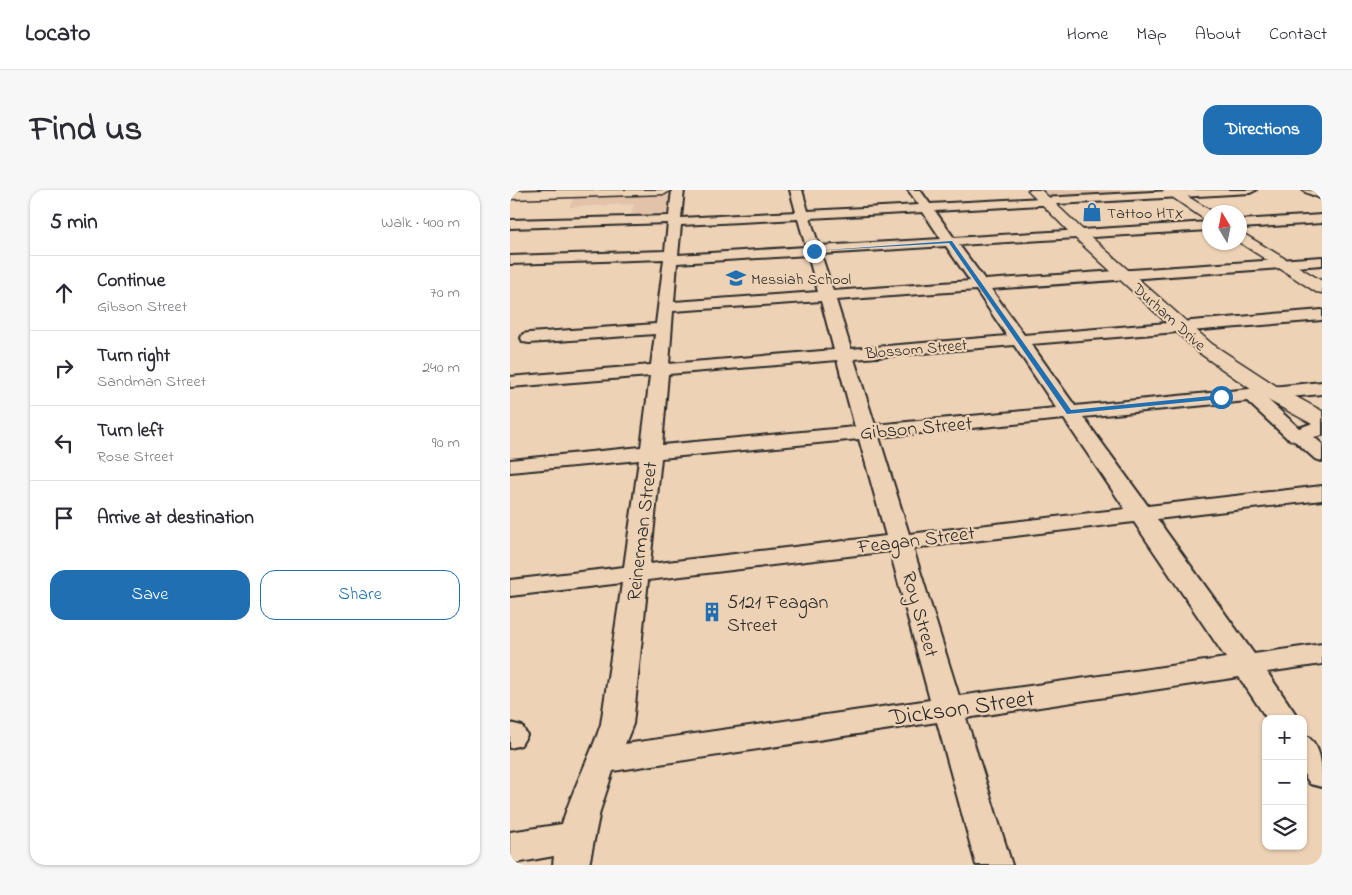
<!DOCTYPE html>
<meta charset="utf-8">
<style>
:root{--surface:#fff;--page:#f7f7f7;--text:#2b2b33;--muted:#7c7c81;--line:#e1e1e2;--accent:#1f6fb2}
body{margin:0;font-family:"Indie Flower",sans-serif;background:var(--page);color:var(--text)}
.controls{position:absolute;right:15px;bottom:15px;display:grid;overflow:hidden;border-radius:10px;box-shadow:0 1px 4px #0004}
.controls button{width:45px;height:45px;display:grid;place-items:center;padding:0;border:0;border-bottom:1px solid var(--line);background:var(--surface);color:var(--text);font:25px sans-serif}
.compass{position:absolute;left:692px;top:15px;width:45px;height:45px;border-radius:50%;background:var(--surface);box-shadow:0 1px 4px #0004;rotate:350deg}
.stop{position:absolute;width:15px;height:15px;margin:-11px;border:4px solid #1f6fb2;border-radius:50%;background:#fff}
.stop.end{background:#1f6fb2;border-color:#fff;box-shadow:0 1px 5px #0008}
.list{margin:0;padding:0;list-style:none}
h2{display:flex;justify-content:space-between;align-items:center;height:65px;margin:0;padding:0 20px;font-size:21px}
h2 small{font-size:16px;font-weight:400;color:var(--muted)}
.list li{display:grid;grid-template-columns:32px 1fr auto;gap:15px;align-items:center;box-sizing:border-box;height:75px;padding:0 20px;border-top:1px solid var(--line)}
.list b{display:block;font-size:19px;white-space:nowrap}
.list p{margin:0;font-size:16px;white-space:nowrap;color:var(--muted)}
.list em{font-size:16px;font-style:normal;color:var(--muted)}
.actions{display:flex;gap:10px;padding:15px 20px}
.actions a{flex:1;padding:11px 0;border:1px solid var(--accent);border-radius:15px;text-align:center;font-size:18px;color:var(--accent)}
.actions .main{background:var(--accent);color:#fff}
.icon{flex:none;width:28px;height:28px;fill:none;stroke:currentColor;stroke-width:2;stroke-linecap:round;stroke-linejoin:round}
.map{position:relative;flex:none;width:812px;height:675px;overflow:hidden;border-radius:15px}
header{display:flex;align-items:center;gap:30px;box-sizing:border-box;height:70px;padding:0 25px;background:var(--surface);border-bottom:1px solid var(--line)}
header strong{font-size:24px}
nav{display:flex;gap:28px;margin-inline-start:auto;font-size:18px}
.intro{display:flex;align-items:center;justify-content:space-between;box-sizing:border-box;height:120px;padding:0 30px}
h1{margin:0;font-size:35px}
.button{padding:12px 22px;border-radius:15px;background:var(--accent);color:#fff;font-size:18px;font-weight:700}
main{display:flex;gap:30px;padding:0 30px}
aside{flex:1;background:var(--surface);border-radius:15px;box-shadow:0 1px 4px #0004}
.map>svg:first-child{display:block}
.built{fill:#e2c2a9}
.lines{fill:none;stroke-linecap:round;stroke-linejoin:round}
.minor-casing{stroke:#2b2b2b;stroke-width:4}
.major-casing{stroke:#2b2b2b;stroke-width:3}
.minor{fill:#eed2b5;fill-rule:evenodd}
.major{fill:#eed2b5;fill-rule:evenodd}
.route{fill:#1f6fb2}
.labels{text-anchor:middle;stroke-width:4.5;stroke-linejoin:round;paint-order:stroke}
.far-poi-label{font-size:16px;fill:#2b2b2b;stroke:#eed2b5;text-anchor:start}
.far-street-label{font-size:16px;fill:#2b2b2b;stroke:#eed2b5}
.street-label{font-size:20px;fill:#2b2b2b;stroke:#eed2b5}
.poi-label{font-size:20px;fill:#2b2b2b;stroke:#eed2b5;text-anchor:start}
.near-street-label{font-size:24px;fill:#2b2b2b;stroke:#eed2b5}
</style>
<header>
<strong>Locato</strong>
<nav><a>Home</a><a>Map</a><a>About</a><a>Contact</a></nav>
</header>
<div class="intro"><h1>Find us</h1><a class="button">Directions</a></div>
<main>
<aside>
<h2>5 min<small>Walk · 400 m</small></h2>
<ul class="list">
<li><svg class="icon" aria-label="ahead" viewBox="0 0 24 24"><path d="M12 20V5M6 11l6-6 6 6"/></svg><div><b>Continue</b><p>Gibson Street</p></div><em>70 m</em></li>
<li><svg class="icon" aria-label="right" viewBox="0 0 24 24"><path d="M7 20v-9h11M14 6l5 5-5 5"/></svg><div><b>Turn right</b><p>Sandman Street</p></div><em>240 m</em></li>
<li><svg class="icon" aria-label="left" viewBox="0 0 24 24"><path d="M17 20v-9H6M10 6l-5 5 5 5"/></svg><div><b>Turn left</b><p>Rose Street</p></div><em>90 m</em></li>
<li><svg class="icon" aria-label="arrive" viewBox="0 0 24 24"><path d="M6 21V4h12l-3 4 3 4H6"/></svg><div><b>Arrive at destination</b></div></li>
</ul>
<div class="actions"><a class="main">Save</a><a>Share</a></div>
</aside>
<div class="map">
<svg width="812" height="675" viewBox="0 0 812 675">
<rect width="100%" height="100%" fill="#eed2b5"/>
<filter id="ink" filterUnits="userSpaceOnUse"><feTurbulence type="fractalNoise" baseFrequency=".02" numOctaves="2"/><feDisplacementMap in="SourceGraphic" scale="10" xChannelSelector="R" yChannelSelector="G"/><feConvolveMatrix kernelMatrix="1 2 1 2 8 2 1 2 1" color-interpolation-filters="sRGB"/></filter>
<g filter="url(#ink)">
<path class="built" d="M 531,0 L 648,0 L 651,2 L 544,9 Z
M 165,3 L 161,28 L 120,29 L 124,14 L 59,17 L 65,6 Z"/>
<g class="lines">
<defs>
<path id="minor" d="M 162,0 L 174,0 L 171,28 L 286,22 L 280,0 L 292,0 L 298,21 L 409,15 L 398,0 L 410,0 L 420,14 L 680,0 L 746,0 L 740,3 L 425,21 L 444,48 L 699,32 L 699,40 L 449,55 L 475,90 L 812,67 L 812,75 L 481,99 L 514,145 L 812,120 L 812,130 L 521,154 L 565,216 L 812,192 L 812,204 L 757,209 L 789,238 L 803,233 L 812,233 L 812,245 L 804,247 L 812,254 L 812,271 L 805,269 L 786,252 L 777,248 L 737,211 L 573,227 L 638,316 L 812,296 L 812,310 L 647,329 L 744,464 L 812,454 L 812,474 L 757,482 L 789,529 L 757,529 L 729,487 L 456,528 L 502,675 L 466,675 L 427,532 L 103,581 L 90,621 L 79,675 L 43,675 L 44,666 L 0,674 L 0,642 L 52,634 C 62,599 80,568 91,534 L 112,393 L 0,406 L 0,390 L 114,377 L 129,270 L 0,282 L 0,270 L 131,257 L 140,186 L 0,197 L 0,187 L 141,175 L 145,144 L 19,153 L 13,152 L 11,148 L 13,144 L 19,143 L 146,134 L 154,69 L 0,74 L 0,66 L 155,61 L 158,33 L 0,38 L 0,30 L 159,26 ZM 413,22 L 431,49 L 309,56 L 300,28 ZM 288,29 L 296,57 L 168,65 L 171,35 ZM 436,56 L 460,91 L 323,101 L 311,64 ZM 298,65 L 308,102 L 164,112 L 167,73 ZM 466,100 L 497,146 L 341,159 L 326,110 ZM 311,111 L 324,160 L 159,174 L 163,121 ZM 504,155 L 546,218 L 365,235 L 344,169 ZM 327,170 L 345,237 L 152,255 L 158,184 ZM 554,229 L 615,319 L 399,344 L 369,247 ZM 349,249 L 376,346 L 140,374 L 151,268 ZM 624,332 L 716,468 L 449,506 L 403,358 ZM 380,361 L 420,510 L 115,554 L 123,534 L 138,390 Z
M 793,0 L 812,2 L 812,9 L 795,2 Z
M 812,25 L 812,33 L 729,38 L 729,30 Z
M 0,533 L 12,536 L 17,545 L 11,555 L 0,558 Z
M 793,544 C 812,553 812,575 812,597 L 800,594 L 793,583 Z"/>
<path id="major" d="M 34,0 L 161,0 L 155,4 L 0,9 L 0,1 Z
M 518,0 L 531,0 L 574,41 L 702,154 L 768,197 L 812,221 L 812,237 L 804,235 L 752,207 L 688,162 L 564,47 Z
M 652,0 L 667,0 L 703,22 L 699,22 L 699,30 L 694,29 Z
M 729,41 L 812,91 L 812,103 L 806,102 L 729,52 Z"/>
</defs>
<use href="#minor" class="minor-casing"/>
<use href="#major" class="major-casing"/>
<use href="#minor" class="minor"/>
<use href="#major" class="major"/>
</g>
</g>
<path class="route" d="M 442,51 L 561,220 L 711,205 L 714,207 L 711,209 L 557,224 L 439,53 L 302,61 Z"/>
<defs>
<symbol id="shop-bare" viewBox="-9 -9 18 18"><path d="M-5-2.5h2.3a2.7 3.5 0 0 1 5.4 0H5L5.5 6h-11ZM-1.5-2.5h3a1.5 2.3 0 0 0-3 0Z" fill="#1f6fb2" stroke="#eed2b5" stroke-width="2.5" paint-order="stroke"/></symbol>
<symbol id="school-bare" viewBox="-9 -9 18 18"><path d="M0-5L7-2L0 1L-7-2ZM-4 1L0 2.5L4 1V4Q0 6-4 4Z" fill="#1f6fb2" stroke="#eed2b5" stroke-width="2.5" paint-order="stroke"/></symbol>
<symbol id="building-bare" viewBox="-9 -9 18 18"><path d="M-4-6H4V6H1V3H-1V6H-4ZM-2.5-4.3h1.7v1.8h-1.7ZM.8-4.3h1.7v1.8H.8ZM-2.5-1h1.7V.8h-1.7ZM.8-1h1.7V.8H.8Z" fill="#1f6fb2" stroke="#eed2b5" stroke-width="2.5" paint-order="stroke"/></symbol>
</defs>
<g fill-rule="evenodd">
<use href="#shop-bare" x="568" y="8" width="28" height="28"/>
<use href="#school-bare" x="212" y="74" width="28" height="28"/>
<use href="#building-bare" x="188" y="408" width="28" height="28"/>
</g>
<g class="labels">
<g class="far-poi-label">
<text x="597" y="28">Tattoo HTX</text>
<text x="241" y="94">Messiah School</text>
</g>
<g class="far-street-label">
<text transform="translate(660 126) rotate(42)" y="6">Durham Drive</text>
<text transform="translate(406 158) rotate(-5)" y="6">Blossom Street</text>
</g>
<g class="street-label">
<text transform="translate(406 237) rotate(-5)" y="7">Gibson Street</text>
<text transform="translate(131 341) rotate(-83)" y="7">Reinerman Street</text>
<text transform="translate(406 349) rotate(-7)" y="7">Feagan Street</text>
<text transform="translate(411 424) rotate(74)" y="7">Roy Street</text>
</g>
<g class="poi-label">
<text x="217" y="418">5121 Feagan<tspan x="217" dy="23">Street</tspan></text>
</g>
<g class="near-street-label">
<text transform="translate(452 517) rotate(-8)" y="8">Dickson Street</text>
</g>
</g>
</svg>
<div class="controls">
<button>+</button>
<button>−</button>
<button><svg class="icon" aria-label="layers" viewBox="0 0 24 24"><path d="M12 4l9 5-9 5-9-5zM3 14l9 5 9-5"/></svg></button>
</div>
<svg class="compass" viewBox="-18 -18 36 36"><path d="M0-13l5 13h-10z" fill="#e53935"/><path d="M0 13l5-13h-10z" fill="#7c7c81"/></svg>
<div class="stop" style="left:711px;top:207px"></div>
<div class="stop end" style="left:304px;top:61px"></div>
</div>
</main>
